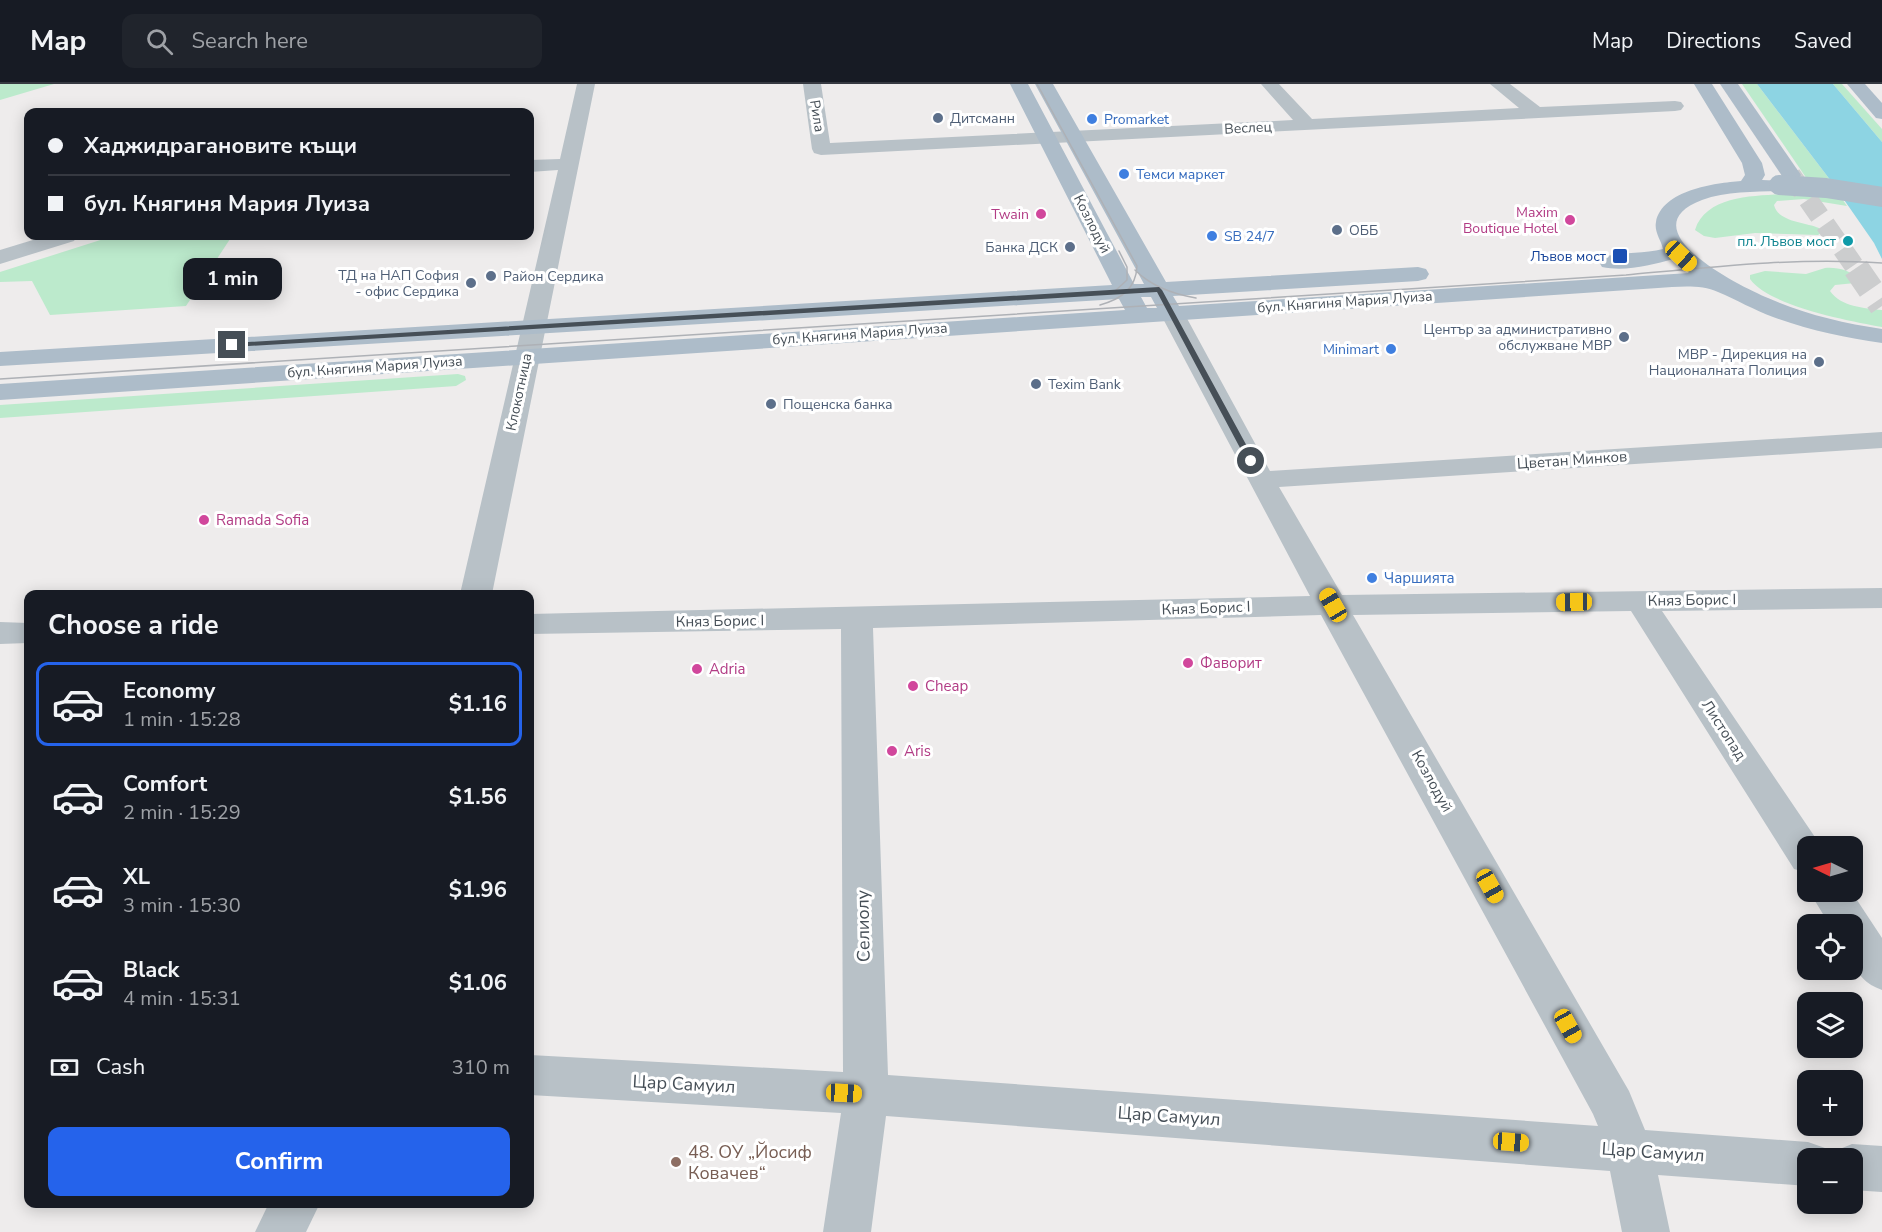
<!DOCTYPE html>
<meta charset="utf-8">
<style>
:root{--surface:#171b24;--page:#20242c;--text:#f1f3f6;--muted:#9ea1a6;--line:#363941;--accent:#2563eb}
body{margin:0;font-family:"Nunito Sans",sans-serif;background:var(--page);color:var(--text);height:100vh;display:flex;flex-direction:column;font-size:22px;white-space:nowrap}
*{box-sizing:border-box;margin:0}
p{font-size:20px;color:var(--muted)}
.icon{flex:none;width:33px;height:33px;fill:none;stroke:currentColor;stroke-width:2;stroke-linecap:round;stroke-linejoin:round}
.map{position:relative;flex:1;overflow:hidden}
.panel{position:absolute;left:24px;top:506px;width:510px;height:618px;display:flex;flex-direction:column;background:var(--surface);border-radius:12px;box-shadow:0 3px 15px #0003}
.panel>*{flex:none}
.guide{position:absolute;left:24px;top:24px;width:510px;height:132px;border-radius:12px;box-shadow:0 3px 15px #0003;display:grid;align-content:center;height:132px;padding:0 24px;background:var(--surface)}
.needle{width:39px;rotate:275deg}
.buttons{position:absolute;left:1797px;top:752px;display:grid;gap:12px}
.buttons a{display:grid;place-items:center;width:66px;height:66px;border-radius:12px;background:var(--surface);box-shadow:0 3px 15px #0003;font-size:30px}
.end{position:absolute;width:27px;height:27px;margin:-14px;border:8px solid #464f57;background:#fff;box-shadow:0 0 0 3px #fff}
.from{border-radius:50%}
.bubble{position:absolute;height:42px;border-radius:12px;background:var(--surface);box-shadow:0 3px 15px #0003;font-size:20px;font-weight:700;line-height:42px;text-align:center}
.car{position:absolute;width:18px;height:36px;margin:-18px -9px;border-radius:8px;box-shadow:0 0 4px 2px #0007;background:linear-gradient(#f5c518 24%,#345 0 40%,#f5c518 0 76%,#345 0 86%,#f5c518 0)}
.guide b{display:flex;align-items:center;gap:21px;height:57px;font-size:22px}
.guide b+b{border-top:2px solid var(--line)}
.guide i{width:15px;height:15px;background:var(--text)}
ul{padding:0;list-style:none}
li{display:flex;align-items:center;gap:18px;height:84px;margin:0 12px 9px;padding:0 12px;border:3px solid transparent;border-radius:12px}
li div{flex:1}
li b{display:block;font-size:22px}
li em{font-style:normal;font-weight:700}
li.on{border-color:var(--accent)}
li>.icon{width:54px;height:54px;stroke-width:1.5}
h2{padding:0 24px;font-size:27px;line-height:72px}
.pay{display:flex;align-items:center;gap:15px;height:66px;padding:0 24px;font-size:22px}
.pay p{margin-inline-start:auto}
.cta{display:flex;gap:12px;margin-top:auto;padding:12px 24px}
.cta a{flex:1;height:69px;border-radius:12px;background:var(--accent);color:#fff;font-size:24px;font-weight:700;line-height:69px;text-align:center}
header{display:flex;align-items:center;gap:36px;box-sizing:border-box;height:84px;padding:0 30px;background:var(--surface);border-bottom:2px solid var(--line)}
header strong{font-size:28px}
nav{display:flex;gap:33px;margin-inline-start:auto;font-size:21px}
.search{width:420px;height:54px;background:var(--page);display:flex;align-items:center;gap:15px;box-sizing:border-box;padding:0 21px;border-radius:12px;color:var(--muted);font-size:22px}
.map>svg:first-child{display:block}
</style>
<header>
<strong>Map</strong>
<div class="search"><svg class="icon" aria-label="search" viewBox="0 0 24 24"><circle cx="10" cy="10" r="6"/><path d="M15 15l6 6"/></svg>Search here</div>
<nav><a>Map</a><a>Directions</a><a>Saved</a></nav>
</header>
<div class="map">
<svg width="1882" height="1148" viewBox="0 0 1882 1148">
<rect width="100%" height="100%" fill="#eeecec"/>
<g fill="#bceacc">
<path d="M0,0h54l-54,16z"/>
<path d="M1742,0h15l74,97 -24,-2z"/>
<path d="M1833,0h9l40,45v13z"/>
<path d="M1785,110l55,2 7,10 -43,-7 -27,2 -3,4c4,17 31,17 45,23l3,4 -4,3 -63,-2 -40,5 -11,-2 -9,-6c11,-35 60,-34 90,-36z"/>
<path d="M113,152h119l-46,70 -136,9 -18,-34 -32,1v-10z"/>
<path d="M1825,184c12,-1 26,2 34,12l-4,3 -20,2 -5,6c11,16 34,17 52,19v17c-33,-6 -113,-21 -132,-48v-4l15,-4 41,3z"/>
<path d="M458,290l7,2 1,4 -10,6 -456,32v-13z"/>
</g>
<path fill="#8dd4e3" d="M1757,0h76l49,58v117l-8,-16 -43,-62z"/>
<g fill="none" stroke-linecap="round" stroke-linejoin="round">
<path stroke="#cccdce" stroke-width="20" stroke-dasharray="20 10" stroke-linecap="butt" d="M1791,91l66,95"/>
<path stroke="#cccdce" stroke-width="26" stroke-dasharray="26 13" stroke-linecap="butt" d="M1856,184l26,38"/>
<g fill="#b8c1c7" fill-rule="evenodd">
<path d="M577,0h18l-103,510h-32l98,-424 -28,2v-12l30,-1z"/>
<path d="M803,0h18l9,59 463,-23 -32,-36h18l33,35 207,-11 -29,-24h20l30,23 135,-6 6,1 3,4 -3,4 -6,1 -854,44 -7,-2 -2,-4z"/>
<path d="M46,152h31l-3,5 -74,23v-14z"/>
<path d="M1172,222l8,2 4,5 86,158 612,-39v16l-603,39 63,108 540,-7v20l-220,3 159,235h-13v27l-14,-4 -163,-258 -278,4 276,476 16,39 163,12 17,6 4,10h-21v28l-150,-11 12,57h-48l-12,-61 -724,-55 -15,116h-48l18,-119 -311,-18v-40l313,17 -2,-443 -311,5v-20l780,-18 -150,-283 4,-5zM1321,531l272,499 5,12 -710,-51 -15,-447z"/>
<path d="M0,538l28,1v20l-28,1z"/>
<path d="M1809,807h42l31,47v52c-33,-12 -30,-36 -30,-66h-23z"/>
<path d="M1852,1060l30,2v46l-30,-2v-32h-20l3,-7z"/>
<path d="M269,1119h51l-14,29h-51z"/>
</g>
<g fill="#adbcc9" fill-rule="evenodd">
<path d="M1010,0h18l106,200h10l-109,-200h18l113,198 252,-15 8,2 3,5 -3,5 -8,2 -245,15 6,10 510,-33 -16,-14c-21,6 -48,13 -71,8l-3,-5 3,-5c20,-5 41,-3 61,-8 -2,-9 -9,-17 -7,-27 6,-32 59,-39 85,-41l4,-6 -3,-12 -48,-79h18l50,79 3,12 -3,5 24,1 3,4 -3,4 -7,2c-25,1 -53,0 -77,9 -76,29 37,86 66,98 36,16 74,25 114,31v14c-37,-5 -73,-13 -109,-26 -19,-7 -36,-17 -55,-25 -18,-8 -41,-5 -60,-4l-1658,112v-16l1125,-74 -6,-11 -1119,67v-14l1112,-67zM1141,213h10l6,11h-10z"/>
<path d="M1720,0h18l63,91 -3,4h-14z"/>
<path d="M1847,0h18l17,19v16l-6,-1z"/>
</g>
<g stroke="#aeb1b6" stroke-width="1.5">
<path d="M1037,0l100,182c-1,23 -16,33 -37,39"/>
<path d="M1135,186c17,17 38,24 61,28"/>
<path d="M1115,207l12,-11v-13l-8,-16"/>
<path d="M0,295l1626,-104c85,-8 170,-18 256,-12"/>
</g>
<path stroke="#adbcc9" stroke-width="20" d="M1779,101l47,3 56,9"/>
</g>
<path fill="#464f57" d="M1159,203l3,3 93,171 -1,2 -7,-2 -90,-169 -925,55 -3,-2 3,-2z"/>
<g fill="#5c6f8a" stroke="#fff" stroke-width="2">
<circle cx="938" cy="34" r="6"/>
<circle cx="1337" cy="146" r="6"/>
<circle cx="1070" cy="163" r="6"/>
<circle cx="491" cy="192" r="6"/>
<circle cx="471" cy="199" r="6"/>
<circle cx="1624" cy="253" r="6"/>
<circle cx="1819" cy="278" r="6"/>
<circle cx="1036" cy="300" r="6"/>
<circle cx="771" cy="320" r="6"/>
</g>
<g fill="#3f7fe0" stroke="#fff" stroke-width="2">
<circle cx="1092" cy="35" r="6"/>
<circle cx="1124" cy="90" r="6"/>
<circle cx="1212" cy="152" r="6"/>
<circle cx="1391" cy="265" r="6"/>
<circle cx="1372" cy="494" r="6"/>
</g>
<g fill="#d1479c" stroke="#fff" stroke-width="2">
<circle cx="1041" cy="130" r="6"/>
<circle cx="1570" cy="136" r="6"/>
<circle cx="204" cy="436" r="6"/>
<circle cx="1188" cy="579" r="6"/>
<circle cx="697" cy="585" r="6"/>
<circle cx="913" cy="602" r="6"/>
<circle cx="892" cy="667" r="6"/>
</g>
<circle fill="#0f9aa8" stroke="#fff" stroke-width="2" cx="1848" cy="157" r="6"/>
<rect fill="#1a4fb4" stroke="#fff" stroke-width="2" x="1612" y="164" width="16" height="16" rx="3"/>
<circle fill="#8d6e63" stroke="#fff" stroke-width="2" cx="676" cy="1078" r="6"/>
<g text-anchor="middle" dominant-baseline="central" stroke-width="6" stroke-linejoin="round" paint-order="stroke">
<g font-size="14" fill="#464f57" stroke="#fff">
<text transform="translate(817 32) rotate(81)">Рила</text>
<text transform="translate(1248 44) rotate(-3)">Веслец</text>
<text transform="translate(1092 140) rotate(63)">Козлодуй</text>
<text transform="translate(1345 218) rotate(-4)">бул. Княгиня Мария Луиза</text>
<text transform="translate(860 250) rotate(-4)">бул. Княгиня Мария Луиза</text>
<text transform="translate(375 283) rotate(-4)">бул. Княгиня Мария Луиза</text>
<text transform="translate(519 308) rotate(-78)">Клокотница</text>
</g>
<g font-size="14" fill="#4e5e75" stroke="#fff" text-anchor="start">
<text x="950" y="34">Дитсманн</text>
<text x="1349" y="146">ОББ</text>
<text x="1058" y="163" text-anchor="end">Банка ДСК</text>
<text x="459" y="191" text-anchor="end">ТД на НАП София<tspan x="459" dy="16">- офис Сердика</tspan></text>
<text x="503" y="192">Район Сердика</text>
<text x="1612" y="245" text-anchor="end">Център за административно<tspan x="1612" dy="16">обслужване МВР</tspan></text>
<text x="1807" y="270" text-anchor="end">МВР - Дирекция на<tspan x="1807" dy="16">Националната Полиция</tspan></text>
<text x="1048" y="300">Texim Bank</text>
<text x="783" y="320">Пощенска банка</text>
</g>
<g font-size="14" fill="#366cbe" stroke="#fff" text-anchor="start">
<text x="1104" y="35">Promarket</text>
<text x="1136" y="90">Темси маркет</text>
<text x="1224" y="152">SB 24/7</text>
<text x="1379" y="265" text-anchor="end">Minimart</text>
</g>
<g font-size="14" fill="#b23c85" stroke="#fff" text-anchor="end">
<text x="1558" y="128">Maxim<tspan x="1558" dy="16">Boutique Hotel</tspan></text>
<text x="1029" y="130">Twain</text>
</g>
<g font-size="14" fill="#0d838f" stroke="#fff" text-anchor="end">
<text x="1836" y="157">пл. Лъвов мост</text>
</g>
<g font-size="14" fill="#164399" stroke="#fff" text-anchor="end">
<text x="1606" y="172">Лъвов мост</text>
</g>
<g font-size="15" fill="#464f57" stroke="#fff">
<text transform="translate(1572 376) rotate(-4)">Цветан Минков</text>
<text transform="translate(1692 516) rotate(-1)">Княз Борис I</text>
<text transform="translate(1206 524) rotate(-2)">Княз Борис I</text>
<text transform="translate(720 537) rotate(-1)">Княз Борис I</text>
<text transform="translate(1724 646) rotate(57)">Листопад</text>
<text transform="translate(1432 697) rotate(61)">Козлодуй</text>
</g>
<g font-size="15" fill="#b23c85" stroke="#fff" text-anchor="start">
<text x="216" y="436">Ramada Sofia</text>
<text x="1200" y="579">Фаворит</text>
<text x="709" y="585">Adria</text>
<text x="925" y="602">Cheap</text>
<text x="904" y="667">Aris</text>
</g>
<g font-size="15" fill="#366cbe" stroke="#fff" text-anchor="start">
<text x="1384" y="494">Чаршията</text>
</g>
<g font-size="18" fill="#464f57" stroke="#fff">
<text transform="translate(863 842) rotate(-91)">Селиолу</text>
<text transform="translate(684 1000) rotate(3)">Цар Самуил</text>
<text transform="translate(1169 1032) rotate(4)">Цар Самуил</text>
<text transform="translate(1653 1068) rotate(4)">Цар Самуил</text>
</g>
<g font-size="18" fill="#785e54" stroke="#fff" text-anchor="start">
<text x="688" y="1068">48. ОУ „Йосиф<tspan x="688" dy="21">Ковачев“</tspan></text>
</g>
</g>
</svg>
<div class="buttons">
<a><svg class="needle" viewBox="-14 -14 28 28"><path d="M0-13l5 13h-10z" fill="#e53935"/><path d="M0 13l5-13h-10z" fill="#9ea1a6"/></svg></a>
<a><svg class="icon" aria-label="locate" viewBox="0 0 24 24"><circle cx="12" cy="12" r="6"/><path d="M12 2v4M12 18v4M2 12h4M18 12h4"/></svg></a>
<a><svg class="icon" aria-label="layers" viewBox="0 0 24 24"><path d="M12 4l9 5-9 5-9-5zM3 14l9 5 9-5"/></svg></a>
<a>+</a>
<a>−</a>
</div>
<i class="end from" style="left:1251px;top:377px"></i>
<i class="end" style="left:232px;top:261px"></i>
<div class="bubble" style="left:183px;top:174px;width:99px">1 min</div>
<i class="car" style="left:1681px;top:172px;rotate:133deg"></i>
<i class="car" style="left:1574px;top:518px;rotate:269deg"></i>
<i class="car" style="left:1333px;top:521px;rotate:330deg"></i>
<i class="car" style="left:1490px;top:802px;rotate:151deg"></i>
<i class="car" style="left:1568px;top:942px;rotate:151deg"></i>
<i class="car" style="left:844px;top:1009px;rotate:93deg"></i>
<i class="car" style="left:1511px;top:1058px;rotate:94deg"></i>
<div class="guide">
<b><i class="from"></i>Хаджидрагановите къщи</b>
<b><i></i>бул. Княгиня Мария Луиза</b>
</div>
<section class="panel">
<h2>Choose a ride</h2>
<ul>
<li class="on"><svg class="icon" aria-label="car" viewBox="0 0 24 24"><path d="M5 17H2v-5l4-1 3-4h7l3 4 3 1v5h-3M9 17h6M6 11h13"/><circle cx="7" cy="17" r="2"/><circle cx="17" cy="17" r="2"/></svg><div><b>Economy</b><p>1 min · 15:28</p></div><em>$1.16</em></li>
<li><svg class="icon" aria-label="car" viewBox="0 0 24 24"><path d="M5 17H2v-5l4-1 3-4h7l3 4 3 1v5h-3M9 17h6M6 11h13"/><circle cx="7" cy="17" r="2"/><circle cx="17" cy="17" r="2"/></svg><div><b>Comfort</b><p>2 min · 15:29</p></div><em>$1.56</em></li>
<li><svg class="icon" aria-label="car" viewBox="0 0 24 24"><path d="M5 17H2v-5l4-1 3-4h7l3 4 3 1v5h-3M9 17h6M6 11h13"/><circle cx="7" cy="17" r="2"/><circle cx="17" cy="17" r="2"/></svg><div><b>XL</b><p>3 min · 15:30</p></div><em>$1.96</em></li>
<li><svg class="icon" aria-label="car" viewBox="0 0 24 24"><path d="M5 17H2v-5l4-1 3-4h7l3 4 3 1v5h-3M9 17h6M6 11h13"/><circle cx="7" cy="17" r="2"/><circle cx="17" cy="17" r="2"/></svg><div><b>Black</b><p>4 min · 15:31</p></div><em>$1.06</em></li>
</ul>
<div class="pay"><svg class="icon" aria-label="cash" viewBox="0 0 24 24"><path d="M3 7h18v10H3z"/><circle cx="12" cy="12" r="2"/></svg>Cash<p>310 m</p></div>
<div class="cta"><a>Confirm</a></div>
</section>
</div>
